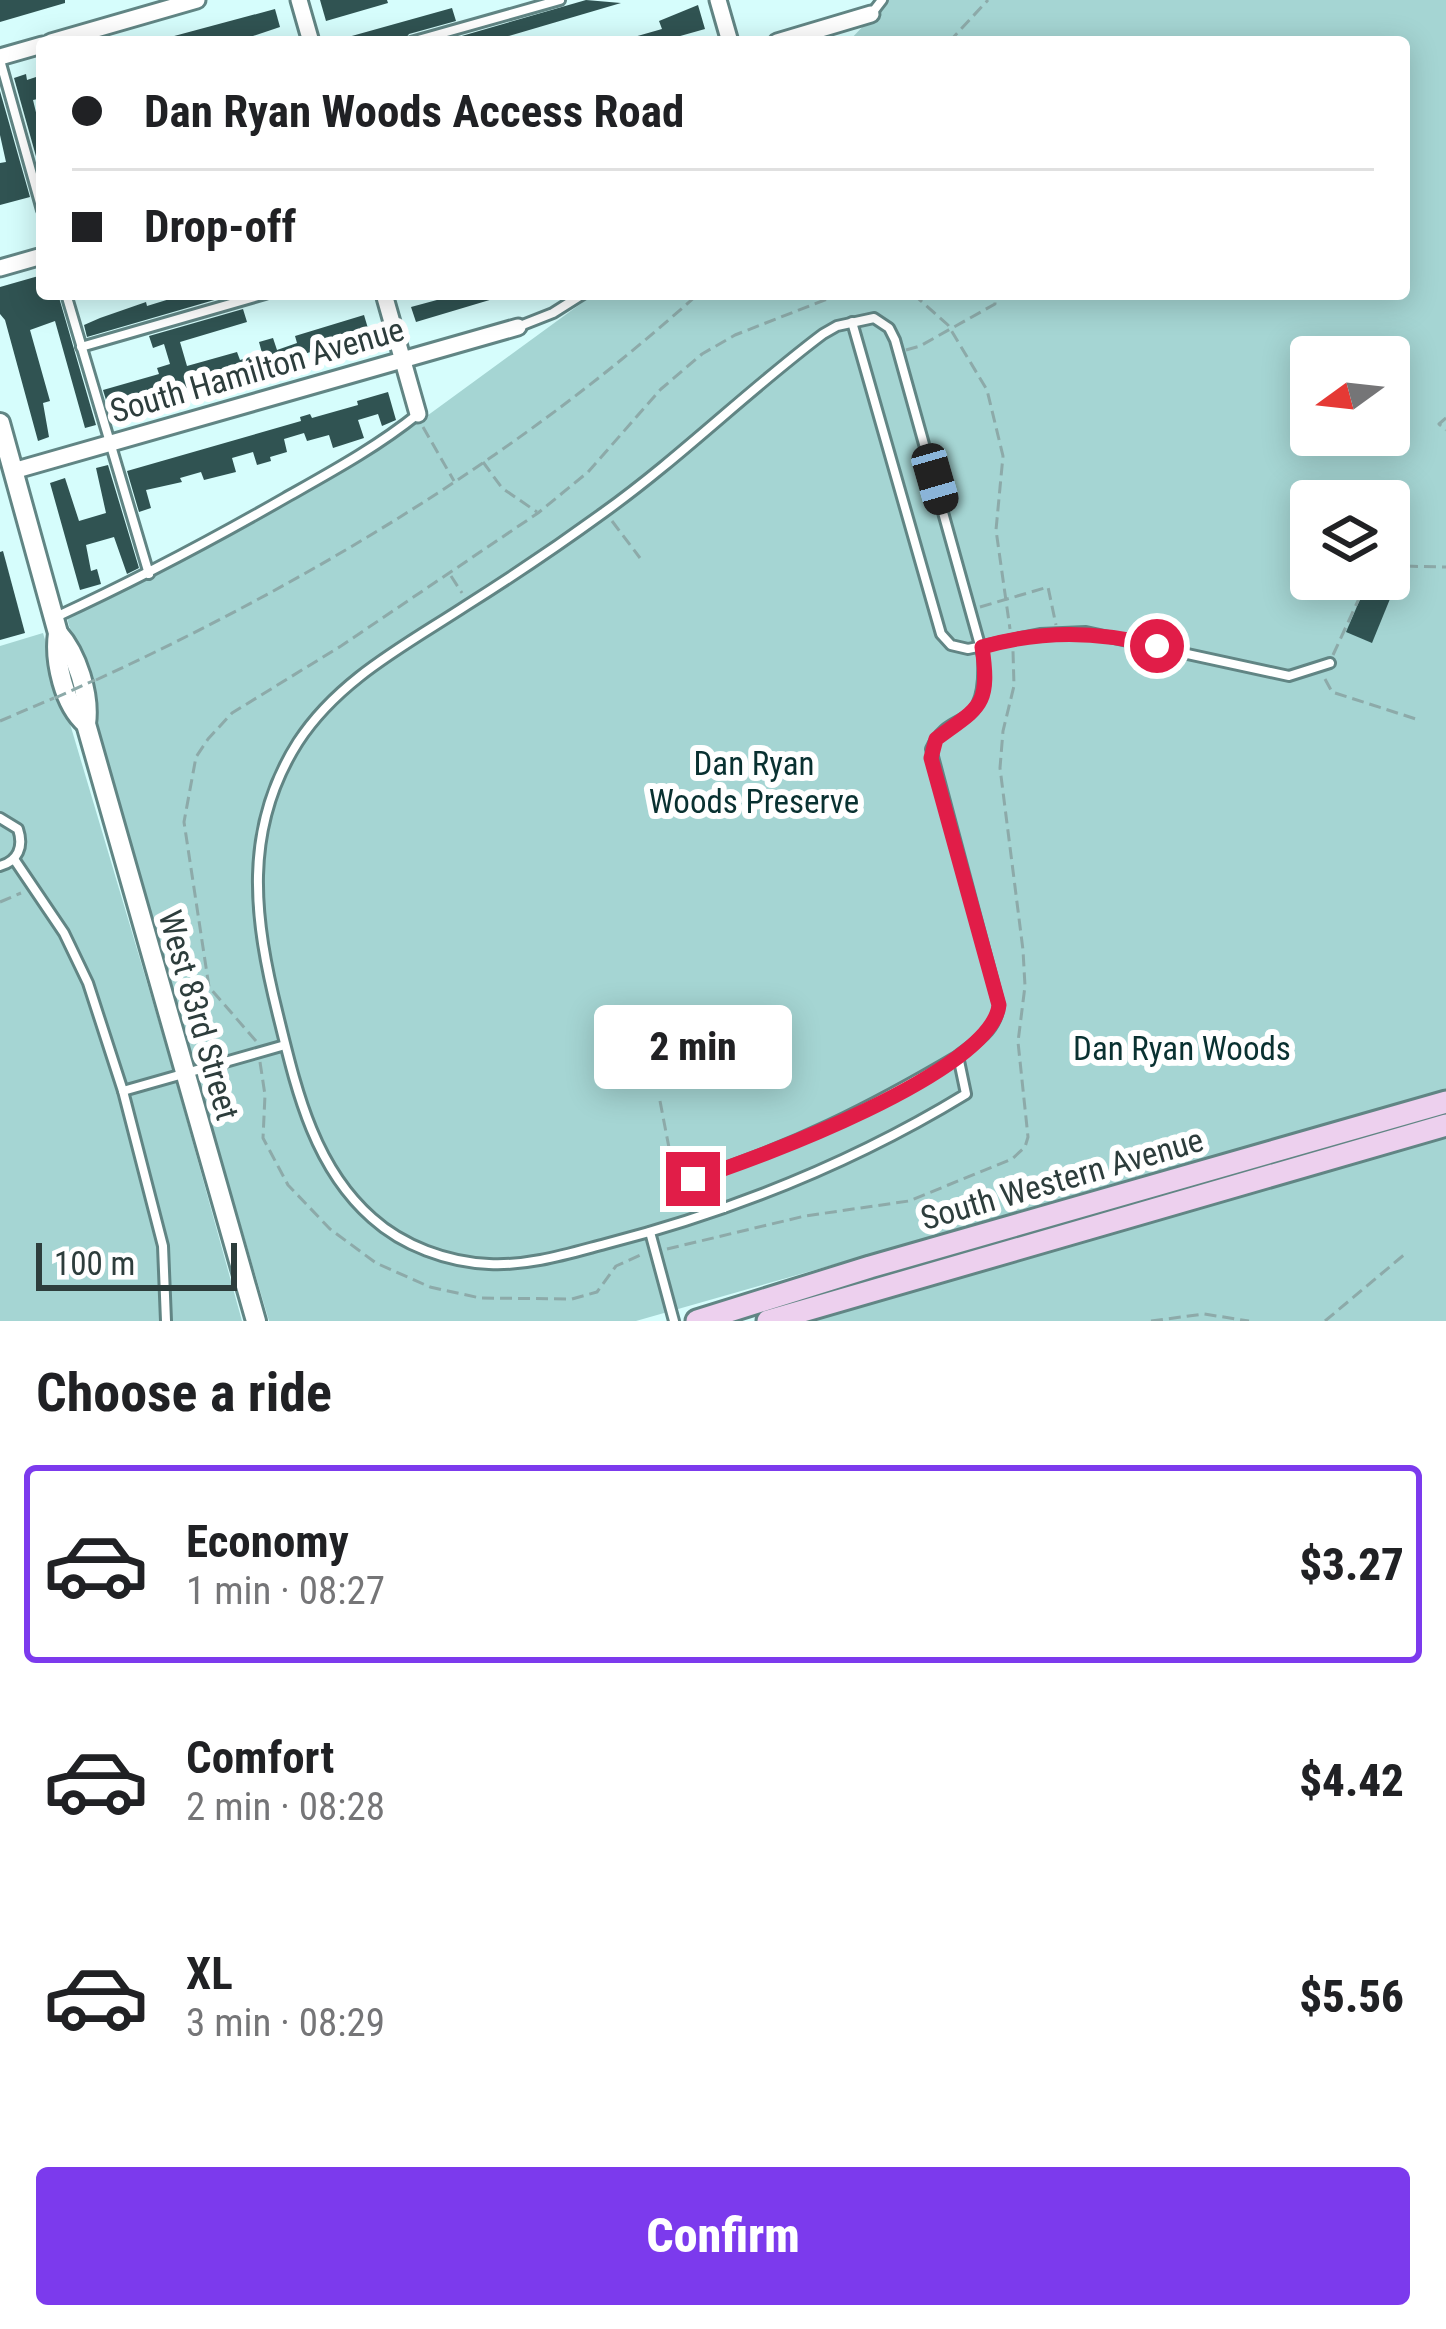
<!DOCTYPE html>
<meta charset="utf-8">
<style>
:root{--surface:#fff;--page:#f2f2f2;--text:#202124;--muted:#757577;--line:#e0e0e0;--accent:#7c3aed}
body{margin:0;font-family:"Roboto Condensed",sans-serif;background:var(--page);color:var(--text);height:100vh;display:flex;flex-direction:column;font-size:45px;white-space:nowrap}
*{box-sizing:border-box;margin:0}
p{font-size:39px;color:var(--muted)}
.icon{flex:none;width:66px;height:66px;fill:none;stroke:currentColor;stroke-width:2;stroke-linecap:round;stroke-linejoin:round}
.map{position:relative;height:1321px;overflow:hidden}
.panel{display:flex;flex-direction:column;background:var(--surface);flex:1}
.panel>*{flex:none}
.banner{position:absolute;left:36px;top:36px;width:1374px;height:264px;border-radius:12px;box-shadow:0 6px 30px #0003;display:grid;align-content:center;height:264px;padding:0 36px;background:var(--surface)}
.needle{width:78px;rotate:255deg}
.fabs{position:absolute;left:1290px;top:336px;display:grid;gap:24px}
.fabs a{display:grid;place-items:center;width:120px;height:120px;border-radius:12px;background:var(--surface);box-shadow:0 6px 30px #0003;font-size:60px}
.scale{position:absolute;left:36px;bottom:30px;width:201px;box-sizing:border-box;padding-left:12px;border:6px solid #2d3d3c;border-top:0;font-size:33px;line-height:42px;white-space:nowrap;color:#2d3d3c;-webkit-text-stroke:9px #fff;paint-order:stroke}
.end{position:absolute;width:54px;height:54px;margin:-27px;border:15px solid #e11d48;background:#fff;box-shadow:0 0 0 6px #fff}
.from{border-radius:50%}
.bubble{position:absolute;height:84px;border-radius:12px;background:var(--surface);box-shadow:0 6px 30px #0003;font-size:39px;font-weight:800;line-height:84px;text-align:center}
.car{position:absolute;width:36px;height:72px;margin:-36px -18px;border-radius:15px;box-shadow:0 0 9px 3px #0007;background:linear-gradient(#222 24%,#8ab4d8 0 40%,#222 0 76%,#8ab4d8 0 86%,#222 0)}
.banner b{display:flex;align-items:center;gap:42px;height:114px;font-size:45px}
.banner b+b{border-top:3px solid var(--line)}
.banner i{width:30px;height:30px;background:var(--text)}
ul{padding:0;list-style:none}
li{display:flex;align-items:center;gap:36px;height:198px;margin:0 24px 18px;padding:0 12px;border:6px solid transparent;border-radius:12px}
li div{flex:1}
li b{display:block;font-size:45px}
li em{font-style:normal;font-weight:800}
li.selected{border-color:var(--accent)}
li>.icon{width:108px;height:108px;stroke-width:1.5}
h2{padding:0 36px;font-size:54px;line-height:144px}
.primary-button{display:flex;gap:24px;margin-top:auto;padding:24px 36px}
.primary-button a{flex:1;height:138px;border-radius:12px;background:var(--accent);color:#fff;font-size:48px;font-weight:800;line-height:138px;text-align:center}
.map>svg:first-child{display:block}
</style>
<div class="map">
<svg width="1446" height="1321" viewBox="0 0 1446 1321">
<rect width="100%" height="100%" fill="#d6fdfc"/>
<g fill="#a5d5d3" fill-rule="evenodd">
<path d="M888,0h558v1090l-810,231h-367l-150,-507 -52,-196 192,-98 161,-99 174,-127h810v-252h-556zM1311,357h78v78h-78zM1311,501h78v78h-78z"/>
<path d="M43,633l127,427 72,261h-242v-675z"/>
<path d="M1446,1137v184h-639z"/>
</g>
<g fill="#305352">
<path d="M0,0h65v3l-65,19z"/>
<path d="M320,0h67l1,3 -62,18z"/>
<path d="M586,0l35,3 -133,39h-47z"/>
<path d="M698,5l7,24 -46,13h-32v-3l35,-10 -3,-8z"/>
<path d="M452,8l4,13 -47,13 -6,8 -4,-5 -18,5h-40v-3z"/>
<path d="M275,9l5,18 -36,12 -81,3v-3z"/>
<path d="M26,74l1,6 15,-5v23l-9,2 9,37v29l-3,1 -25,-89z"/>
<path d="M0,91l30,106 -30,8v-42l6,-1 -6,-27z"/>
<path d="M42,275v19h16l38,131 -11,3 -30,-107 -25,9 20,71 -7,2 6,34 -11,4 -33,-121 -5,-6v-27z"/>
<path d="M186,294h49l-148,43 -3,-12 16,-7 46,-16 1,4z"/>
<path d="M447,294h55l1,2 -87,26 -5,-15 37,-10z"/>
<path d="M243,309l4,13 -67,20 7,24 50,-14 3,8 22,-7 -3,-11 14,-4 4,12 20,-7 -2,-7 69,-21 6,20 -261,75 -6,-20 56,-16 -2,-6 13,-4 -6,-20 -11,4 -4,-12z"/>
<path d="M388,392l8,28 -14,6 -4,-12 -20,6 6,18 -31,10 -4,-13 -22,6 -3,-8 -20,6 3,13 -17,5 1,4 -14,4 -4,-13 -21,6 4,14 -32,8 -3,-8 -21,6 2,4 -36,8 5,18 -12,4 -12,-41 174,-50 -1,-4 10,-3 2,4 46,-13 -1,-4z"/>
<path d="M108,465l31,103 -12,6 -13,-37 -28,8 5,26 6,-2 4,15 -21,6 -30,-107 15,-5 14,43 27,-8 -10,-45z"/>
<path d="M3,551l22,82 -25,7v-88z"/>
<path d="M1367,583l25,11 -20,49 -26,-11z"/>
</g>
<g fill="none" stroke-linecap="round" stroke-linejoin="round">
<defs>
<g id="service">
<path d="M872,13l10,-13"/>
<path d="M411,42l149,-42"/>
<path d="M0,60l42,150"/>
<path d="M66,294l83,280"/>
<path d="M874,318l15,10 6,12 88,316c4,83 -32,48 -52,93l68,256c-3,26 -22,36 -41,51l8,38c-113,69 -233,117 -361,150 -38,10 -76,22 -116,20 -42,-2 -86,-18 -117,-46 -59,-52 -76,-130 -94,-203 -24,-96 -36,-185 20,-273 41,-63 108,-97 169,-137 46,-29 92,-60 136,-92 77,-55 144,-122 220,-179l14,-8z"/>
<path d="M852,322l89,312 10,11 17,4 72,-15 46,-2 203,44 41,-13"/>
<path d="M520,326l33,-13 30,-19"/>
<path d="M81,347l184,-53"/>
<path d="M56,617c78,-36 154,-76 229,-119 46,-26 92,-51 133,-84"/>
<path d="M0,818l18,11c6,18 0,32 -18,37"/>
<path d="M14,859l50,74 24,50 35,108"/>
<path d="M705,1214l-12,-35c97,-31 177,-71 265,-123"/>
<path d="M650,1232l24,89"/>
<path d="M166,1321l-3,-75 -40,-155 162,-46"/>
</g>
<g id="minor">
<path d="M299,0l12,42"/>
<path d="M718,0l12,42"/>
<path d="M51,42l146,-42"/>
<path d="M777,42l94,-28"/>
<path d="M0,57l42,-12"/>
<path d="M0,268l42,-12"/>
<path d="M384,294l34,120"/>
<path d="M13,471l505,-144"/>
</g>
<g id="tertiary">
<path d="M0,423l58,210c-4,28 6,72 28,91"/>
<path d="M58,633c19,21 32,62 28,91l170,597"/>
</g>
<g id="secondary">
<path d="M697,1321l173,-54 576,-165"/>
<path d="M768,1321l678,-196"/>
</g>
</defs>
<use href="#service" stroke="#618584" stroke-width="14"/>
<use href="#minor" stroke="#618584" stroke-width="21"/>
<use href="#tertiary" stroke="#618584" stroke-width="24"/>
<use href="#secondary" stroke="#618584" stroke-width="27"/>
<g stroke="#8daaa9" stroke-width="3" stroke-dasharray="12 6" stroke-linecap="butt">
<path d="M949,42l39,-42"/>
<path d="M913,294l35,31 39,65 16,66 -7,74 14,99"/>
<path d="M906,350l14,-4 75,-42v-8"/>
<path d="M1446,418l-7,6 7,6"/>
<path d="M423,427l31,54"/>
<path d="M483,462l19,26 35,24"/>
<path d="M612,521l28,37"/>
<path d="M1389,571l12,-5 45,1"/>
<path d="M451,576l11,17"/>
<path d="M980,607l68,-20 8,38"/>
<path d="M1333,655l35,-76"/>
<path d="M1325,679l7,13 87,28"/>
<path d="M96,680c217,-100 425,-226 602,-386"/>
<path d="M0,721l54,-23"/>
<path d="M0,902l21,-9"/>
<path d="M256,1041l-47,-54 -25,-165 12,-65 12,-18 24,-26 109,-67 197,-133 50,-41 73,-83 41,-35 33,-19 105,-41"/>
<path d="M260,1062l5,33 -2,43 25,47 42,44 46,34 54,24 50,11 92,1 25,-7 19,-26 29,-13"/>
<path d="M660,1101l11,57 16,16"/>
<path d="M667,1249l138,-33 104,-15 103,-42 13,-12 3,-10 -10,-95 7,-56 -2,-36 -23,-182 3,-37 11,-45 -1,-35"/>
<path d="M1151,1321l53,-7 45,7"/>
<path d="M1325,1321l80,-67"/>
</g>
<use href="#service" stroke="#fff" stroke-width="8"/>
<use href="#minor" stroke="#fff" stroke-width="15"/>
<use href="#tertiary" stroke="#fff" stroke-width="18"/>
<use href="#secondary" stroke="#edd0ee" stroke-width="21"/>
<path stroke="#8daaa9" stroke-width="3" stroke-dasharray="12 6" stroke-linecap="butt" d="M55,698l40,-18"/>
</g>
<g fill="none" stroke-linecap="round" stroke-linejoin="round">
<path stroke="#e11d48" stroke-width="15" d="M693,1179c62,-19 299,-107 306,-174l-68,-247 5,-19c43,-32 55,-32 46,-92 60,-17 115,-16 175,-1"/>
</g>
<g text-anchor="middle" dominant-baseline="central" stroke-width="12" stroke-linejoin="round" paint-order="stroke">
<g font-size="33" fill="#2d3d3c" stroke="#fff">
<text transform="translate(257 370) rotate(-16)">South Hamilton Avenue</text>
<text transform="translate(199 1015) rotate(74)">West 83rd Street</text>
<text transform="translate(1062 1179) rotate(-16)">South Western Avenue</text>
</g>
<g font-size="33" fill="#093131" stroke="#fff">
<text x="754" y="763">Dan Ryan<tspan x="754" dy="38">Woods Preserve</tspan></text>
<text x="1182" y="1048">Dan Ryan Woods</text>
</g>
</g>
</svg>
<div class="fabs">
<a><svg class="needle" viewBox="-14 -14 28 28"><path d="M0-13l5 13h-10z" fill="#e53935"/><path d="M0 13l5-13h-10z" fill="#757577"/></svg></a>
<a><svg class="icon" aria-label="layers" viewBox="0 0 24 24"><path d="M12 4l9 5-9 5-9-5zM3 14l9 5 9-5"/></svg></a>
</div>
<div class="scale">100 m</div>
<i class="end from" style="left:1157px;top:646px"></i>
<i class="end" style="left:693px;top:1179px"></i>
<div class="bubble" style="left:594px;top:1005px;width:198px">2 min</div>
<i class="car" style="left:935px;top:479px;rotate:164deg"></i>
<div class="banner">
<b><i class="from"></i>Dan Ryan Woods Access Road</b>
<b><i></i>Drop-off</b>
</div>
</div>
<section class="panel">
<h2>Choose a ride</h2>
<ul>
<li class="selected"><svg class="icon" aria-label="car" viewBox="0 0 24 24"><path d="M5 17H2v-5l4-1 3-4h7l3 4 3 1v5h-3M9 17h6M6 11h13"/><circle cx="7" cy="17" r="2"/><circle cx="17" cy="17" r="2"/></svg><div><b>Economy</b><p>1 min · 08:27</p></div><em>$3.27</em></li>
<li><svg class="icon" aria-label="car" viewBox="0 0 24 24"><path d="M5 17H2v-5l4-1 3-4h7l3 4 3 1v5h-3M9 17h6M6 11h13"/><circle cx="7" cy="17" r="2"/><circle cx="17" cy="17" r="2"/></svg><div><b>Comfort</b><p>2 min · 08:28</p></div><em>$4.42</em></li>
<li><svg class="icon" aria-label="car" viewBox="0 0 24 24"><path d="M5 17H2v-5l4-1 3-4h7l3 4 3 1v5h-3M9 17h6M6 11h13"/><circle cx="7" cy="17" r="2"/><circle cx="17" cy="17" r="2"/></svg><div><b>XL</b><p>3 min · 08:29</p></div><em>$5.56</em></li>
</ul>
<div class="primary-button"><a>Confirm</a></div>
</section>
